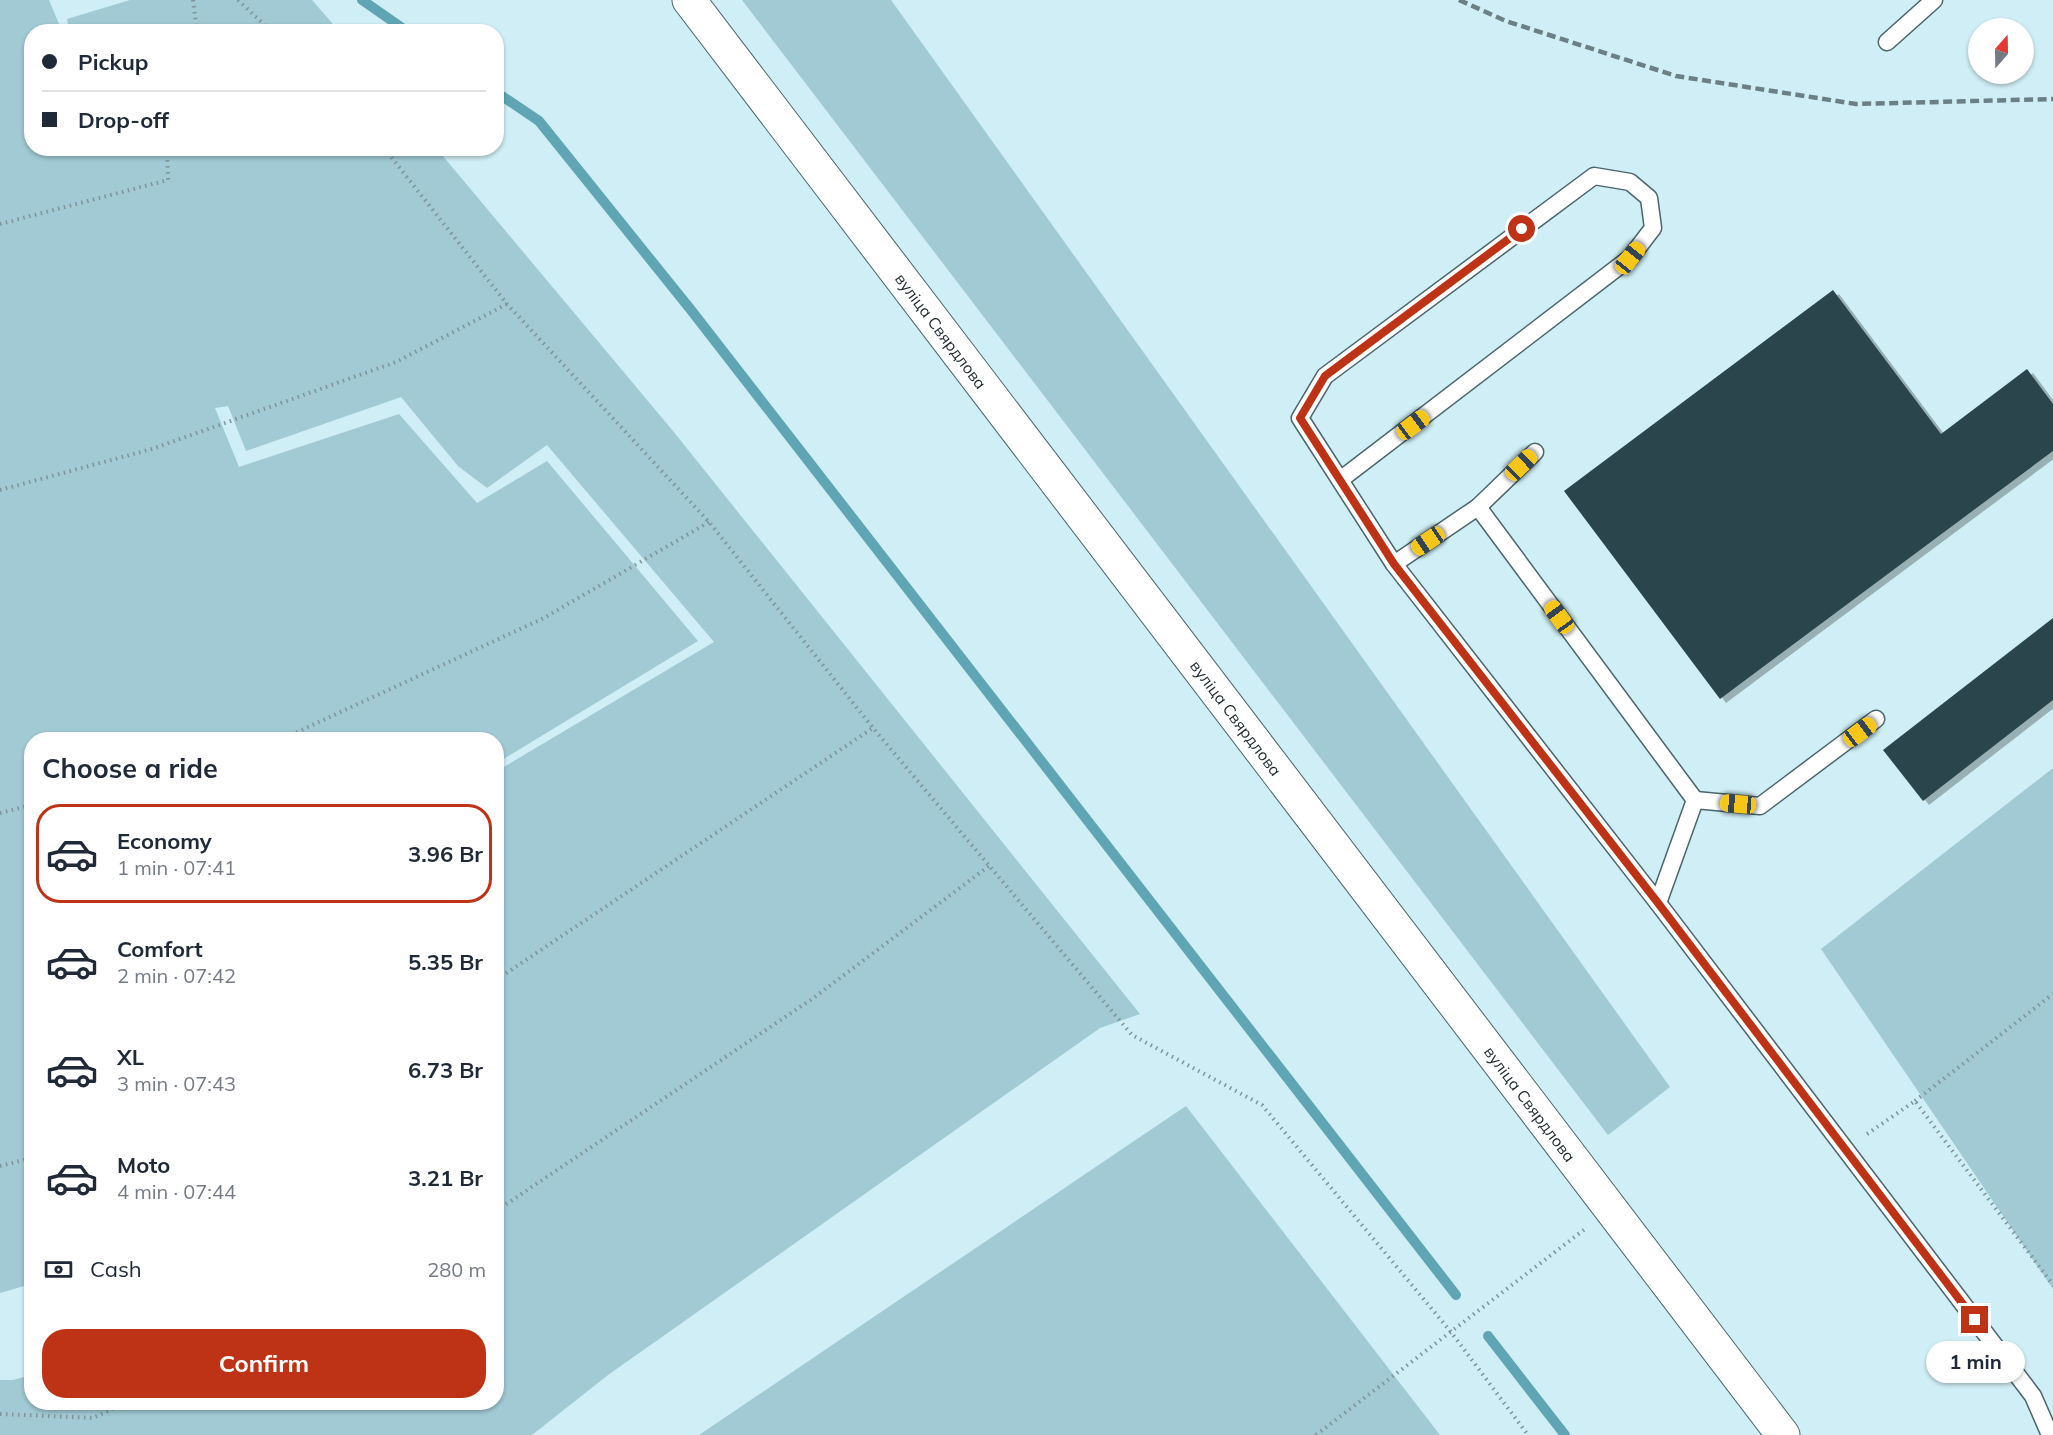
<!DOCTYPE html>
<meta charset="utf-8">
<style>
:root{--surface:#fff;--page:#f2f2f3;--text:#1f2937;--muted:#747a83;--line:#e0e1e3;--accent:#be3316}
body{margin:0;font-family:Mulish,sans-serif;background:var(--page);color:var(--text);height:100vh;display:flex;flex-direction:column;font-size:22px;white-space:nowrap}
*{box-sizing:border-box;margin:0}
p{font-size:20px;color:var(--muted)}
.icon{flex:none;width:33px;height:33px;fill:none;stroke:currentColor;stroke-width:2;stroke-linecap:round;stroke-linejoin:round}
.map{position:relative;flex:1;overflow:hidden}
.panel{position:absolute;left:24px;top:732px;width:480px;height:678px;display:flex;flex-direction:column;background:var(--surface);border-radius:24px;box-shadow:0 2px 4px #0004}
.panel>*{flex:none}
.hud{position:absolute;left:24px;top:24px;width:480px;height:132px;border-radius:24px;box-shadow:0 2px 4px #0004;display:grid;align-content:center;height:132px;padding:0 18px;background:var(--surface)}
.needle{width:39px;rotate:20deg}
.tools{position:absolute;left:1968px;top:18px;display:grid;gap:12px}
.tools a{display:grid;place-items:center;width:66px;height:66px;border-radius:50%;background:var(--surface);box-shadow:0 2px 4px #0004;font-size:30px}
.end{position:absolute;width:27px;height:27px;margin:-14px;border:8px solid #be3316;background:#fff;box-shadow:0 0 0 3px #fff}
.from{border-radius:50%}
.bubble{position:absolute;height:42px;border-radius:21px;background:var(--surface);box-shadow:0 2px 4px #0004;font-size:20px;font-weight:700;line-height:42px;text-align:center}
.car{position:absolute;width:18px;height:36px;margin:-18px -9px;border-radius:8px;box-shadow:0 0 4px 2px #0007;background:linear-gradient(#f5c518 24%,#345 0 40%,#f5c518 0 76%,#345 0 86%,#f5c518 0)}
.hud b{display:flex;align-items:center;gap:21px;height:57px;font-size:22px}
.hud b+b{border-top:2px solid var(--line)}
.hud i{width:15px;height:15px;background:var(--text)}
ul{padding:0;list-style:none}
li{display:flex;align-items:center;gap:18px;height:99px;margin:0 12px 9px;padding:0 6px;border:3px solid transparent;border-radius:24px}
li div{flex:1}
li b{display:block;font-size:22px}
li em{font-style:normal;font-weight:700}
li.active{border-color:var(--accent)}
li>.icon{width:54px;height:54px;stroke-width:1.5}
h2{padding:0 18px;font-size:27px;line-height:72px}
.pay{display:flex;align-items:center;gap:15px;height:66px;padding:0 18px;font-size:22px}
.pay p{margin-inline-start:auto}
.primary-button{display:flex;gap:12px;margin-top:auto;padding:12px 18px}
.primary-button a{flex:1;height:69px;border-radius:24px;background:var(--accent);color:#fff;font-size:24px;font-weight:700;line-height:69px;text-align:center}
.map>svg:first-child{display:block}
</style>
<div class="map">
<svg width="2053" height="1435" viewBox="0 0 2053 1435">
<defs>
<filter id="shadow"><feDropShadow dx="6" dy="4" stdDeviation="0" flood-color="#0004"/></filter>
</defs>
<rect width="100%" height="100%" fill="#cfeef5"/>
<g fill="#a1cad4">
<path d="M0,0h49l13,31 -30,1v116l405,1 236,282 467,583 -40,14 -492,347 -76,60h-532v-55h13l18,-5 1,27h464l1,-631 217,-129 -167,-197 -60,43 -29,-22 -57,-69 -155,54 -18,-45 -13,2 24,59 160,-53 78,89 70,-42 151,180 -201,122 -1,-23h-464l-1,544 -31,9z"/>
<path d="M130,0h182l27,31h-270l-2,-12z"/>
<path d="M742,0h149l779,1087 -62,48z"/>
<path d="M2053,768v521l-232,-340z"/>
<path d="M1186,1106l254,329h-741z"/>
</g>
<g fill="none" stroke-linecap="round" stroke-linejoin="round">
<g stroke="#60a5b3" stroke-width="10">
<path d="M362,0l46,32"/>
<path d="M496,92l43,29 152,189 765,985"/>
<path d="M1488,1336l77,99"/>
</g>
</g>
<g fill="#2b454b" filter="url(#shadow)">
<path d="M1833,290l108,144 86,-65 26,35v47l-333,248 -156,-208z"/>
<path d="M2053,618v82l-130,101 -40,-51z"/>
</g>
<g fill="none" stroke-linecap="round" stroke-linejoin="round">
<defs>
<g id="service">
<path d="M1887,42l47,-42"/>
<path d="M1340,480l290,-222 23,-30 -4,-30 -19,-16 -36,-6 -269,200 -25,42 94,146 264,339 375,493 17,39"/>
<path d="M1478,507l217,293 -37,103"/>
<path d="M1394,564l84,-57 57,-55"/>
<path d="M1695,800l65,6 116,-87"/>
</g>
<path id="secondary" d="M689,0l1094,1435"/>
</defs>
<use href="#service" stroke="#4a656b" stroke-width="19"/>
<use href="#secondary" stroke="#4a656b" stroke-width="35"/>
<g stroke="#7e9499" stroke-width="4" stroke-dasharray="1.5 4.5" stroke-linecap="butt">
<path d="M193,0l4,32"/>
<path d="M238,0l34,32"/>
<path d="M384,148l123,156 202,218 164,206 259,307 130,70 189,227 77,103"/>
<path d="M0,224l168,-44 -1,-32"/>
<path d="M0,490l152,-41 244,-87 111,-58"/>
<path d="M280,740l264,-122 165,-96"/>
<path d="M0,813l32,-8"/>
<path d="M496,980l377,-252"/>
<path d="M1915,1101l138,-107"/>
<path d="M1867,1134l48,-33 138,184"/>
<path d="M0,1166l32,-8"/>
<path d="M496,1211l316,-212 177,-133"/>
<path d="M0,1414l93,4 34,-16"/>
<path d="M1316,1435l269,-206"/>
</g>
<use href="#service" stroke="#fff" stroke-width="16"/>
<use href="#secondary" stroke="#fff" stroke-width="33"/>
<path stroke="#6b7f84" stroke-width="4.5" stroke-dasharray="9 4.5" stroke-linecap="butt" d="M1459,0l47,21 170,55 180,28 197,-5"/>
</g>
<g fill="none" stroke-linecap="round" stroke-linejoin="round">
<path stroke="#be3316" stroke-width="8" d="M1522,229l-197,147 -25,42 94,146 264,339 317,417"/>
</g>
<g text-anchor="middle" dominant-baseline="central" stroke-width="6" stroke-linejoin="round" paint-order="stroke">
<g font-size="16" fill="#1c272a" stroke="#fff">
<text transform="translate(941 331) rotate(53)">вуліца Свярдлова</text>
<text transform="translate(1236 718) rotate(53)">вуліца Свярдлова</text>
<text transform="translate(1530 1104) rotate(53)">вуліца Свярдлова</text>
</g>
</g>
</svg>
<div class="tools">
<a><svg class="needle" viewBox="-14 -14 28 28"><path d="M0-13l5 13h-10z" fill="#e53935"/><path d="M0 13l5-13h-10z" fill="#747a83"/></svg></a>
</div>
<i class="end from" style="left:1522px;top:229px"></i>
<i class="end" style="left:1975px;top:1320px"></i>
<div class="bubble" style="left:1926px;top:1341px;width:99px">1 min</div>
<i class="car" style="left:1630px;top:258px;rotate:39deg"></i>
<i class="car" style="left:1413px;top:425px;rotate:53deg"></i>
<i class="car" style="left:1521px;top:465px;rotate:46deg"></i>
<i class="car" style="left:1428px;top:541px;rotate:236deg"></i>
<i class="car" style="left:1559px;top:617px;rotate:324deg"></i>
<i class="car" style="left:1860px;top:732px;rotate:53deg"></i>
<i class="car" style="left:1738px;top:804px;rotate:275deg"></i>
<div class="hud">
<b><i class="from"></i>Pickup</b>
<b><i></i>Drop-off</b>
</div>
<section class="panel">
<h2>Choose a ride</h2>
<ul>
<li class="active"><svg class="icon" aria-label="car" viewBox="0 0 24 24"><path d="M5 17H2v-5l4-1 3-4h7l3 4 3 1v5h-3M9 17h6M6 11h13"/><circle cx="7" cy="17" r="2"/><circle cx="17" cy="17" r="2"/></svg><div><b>Economy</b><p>1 min · 07:41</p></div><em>3.96 Br</em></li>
<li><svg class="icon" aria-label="car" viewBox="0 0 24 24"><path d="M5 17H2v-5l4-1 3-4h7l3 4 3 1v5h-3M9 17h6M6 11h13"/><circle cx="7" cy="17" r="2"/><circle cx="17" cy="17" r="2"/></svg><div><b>Comfort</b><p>2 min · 07:42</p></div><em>5.35 Br</em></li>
<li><svg class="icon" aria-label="car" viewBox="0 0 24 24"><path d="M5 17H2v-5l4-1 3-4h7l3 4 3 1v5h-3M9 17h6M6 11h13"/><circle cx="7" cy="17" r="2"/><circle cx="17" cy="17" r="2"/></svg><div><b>XL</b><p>3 min · 07:43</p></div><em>6.73 Br</em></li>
<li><svg class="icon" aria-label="car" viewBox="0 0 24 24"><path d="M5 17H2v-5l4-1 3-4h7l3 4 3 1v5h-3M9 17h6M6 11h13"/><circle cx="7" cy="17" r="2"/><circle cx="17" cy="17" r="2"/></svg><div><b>Moto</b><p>4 min · 07:44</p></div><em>3.21 Br</em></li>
</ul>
<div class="pay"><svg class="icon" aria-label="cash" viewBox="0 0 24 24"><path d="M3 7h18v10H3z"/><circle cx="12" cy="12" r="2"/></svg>Cash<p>280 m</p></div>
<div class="primary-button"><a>Confirm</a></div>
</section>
</div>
